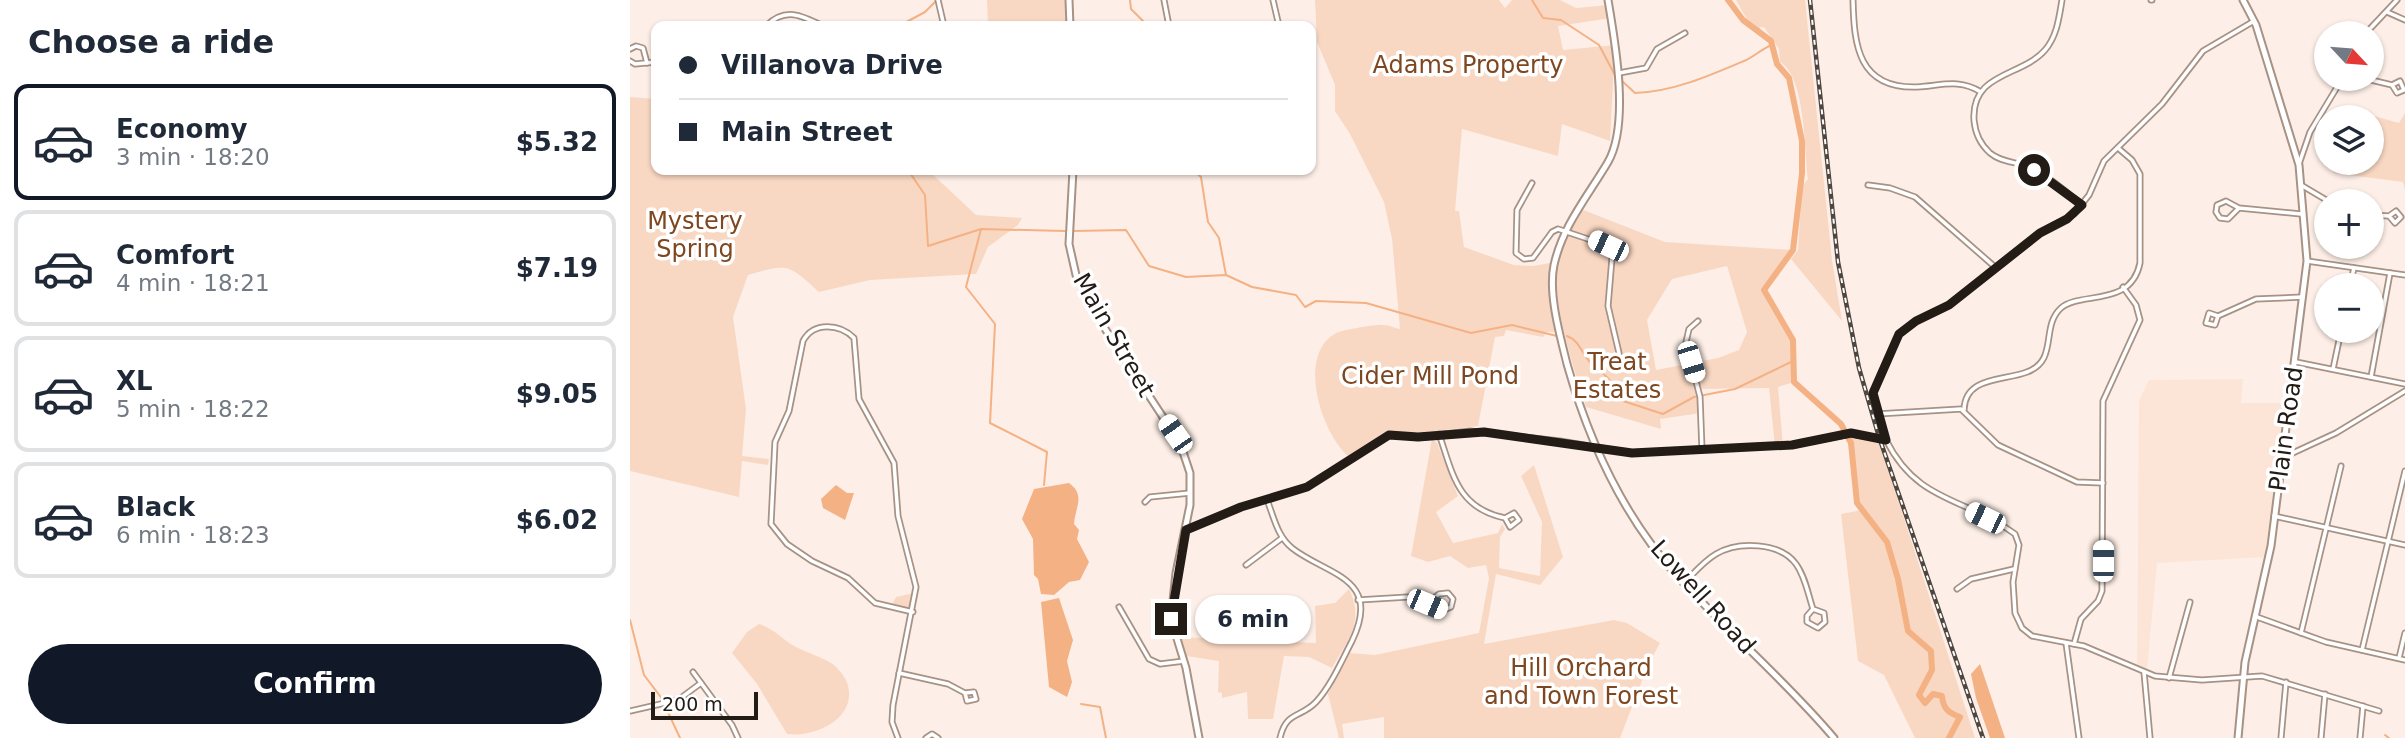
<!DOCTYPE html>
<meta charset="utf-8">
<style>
:root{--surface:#fff;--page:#f2f2f3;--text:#1f2937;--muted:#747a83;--line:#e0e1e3;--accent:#111827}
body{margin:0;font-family:"DejaVu Sans",sans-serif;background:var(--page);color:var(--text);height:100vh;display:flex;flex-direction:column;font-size:26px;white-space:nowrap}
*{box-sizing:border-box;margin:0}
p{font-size:23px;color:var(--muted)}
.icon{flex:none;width:38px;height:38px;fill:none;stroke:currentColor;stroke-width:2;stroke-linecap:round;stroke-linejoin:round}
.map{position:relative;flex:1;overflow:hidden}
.side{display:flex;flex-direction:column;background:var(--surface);width:630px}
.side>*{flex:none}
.guide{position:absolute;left:21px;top:21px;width:665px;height:154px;border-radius:14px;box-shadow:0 2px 5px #0004;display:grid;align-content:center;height:154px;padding:0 28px;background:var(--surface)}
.needle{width:46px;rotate:116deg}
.buttons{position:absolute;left:1684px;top:21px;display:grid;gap:14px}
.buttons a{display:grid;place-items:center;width:70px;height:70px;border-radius:50%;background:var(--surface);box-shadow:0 2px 5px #0004;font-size:35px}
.scale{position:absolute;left:21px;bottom:18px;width:107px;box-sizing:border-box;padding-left:7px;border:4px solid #231b16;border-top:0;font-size:19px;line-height:24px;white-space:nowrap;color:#231b16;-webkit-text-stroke:5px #fff;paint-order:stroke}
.end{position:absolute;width:32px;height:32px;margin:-16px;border:9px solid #231b16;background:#fff;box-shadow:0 0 0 4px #fff}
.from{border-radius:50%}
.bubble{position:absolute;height:49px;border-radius:24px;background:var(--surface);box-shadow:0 2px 5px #0004;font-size:23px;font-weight:600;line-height:49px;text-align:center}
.car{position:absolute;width:21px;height:42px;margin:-21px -10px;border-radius:9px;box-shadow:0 0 5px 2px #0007;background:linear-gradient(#fff 24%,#345 0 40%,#fff 0 76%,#345 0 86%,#fff 0)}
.guide b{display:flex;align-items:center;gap:24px;height:66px;font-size:26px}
.guide b+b{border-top:2px solid var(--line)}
.guide i{width:18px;height:18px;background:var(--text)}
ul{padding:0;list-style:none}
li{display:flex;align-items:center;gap:21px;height:116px;margin:0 14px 10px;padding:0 14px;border:4px solid var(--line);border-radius:14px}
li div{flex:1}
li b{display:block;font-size:26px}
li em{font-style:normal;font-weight:600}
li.selected{border-color:var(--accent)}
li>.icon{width:63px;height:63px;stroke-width:1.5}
h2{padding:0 28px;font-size:32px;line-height:84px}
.primary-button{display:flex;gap:14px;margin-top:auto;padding:14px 28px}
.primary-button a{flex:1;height:80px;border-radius:42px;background:var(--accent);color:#fff;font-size:28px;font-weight:600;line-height:80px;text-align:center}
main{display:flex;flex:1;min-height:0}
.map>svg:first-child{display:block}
</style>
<main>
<section class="side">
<h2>Choose a ride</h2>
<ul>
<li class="selected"><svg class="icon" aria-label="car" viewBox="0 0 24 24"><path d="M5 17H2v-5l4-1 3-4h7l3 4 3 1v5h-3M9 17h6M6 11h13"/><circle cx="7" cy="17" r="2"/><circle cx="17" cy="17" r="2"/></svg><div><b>Economy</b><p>3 min · 18:20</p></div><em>$5.32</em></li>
<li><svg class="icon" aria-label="car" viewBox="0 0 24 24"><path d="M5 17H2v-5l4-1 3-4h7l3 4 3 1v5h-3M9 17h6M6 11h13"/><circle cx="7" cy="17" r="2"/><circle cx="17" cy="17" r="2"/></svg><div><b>Comfort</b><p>4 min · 18:21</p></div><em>$7.19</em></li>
<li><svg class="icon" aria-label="car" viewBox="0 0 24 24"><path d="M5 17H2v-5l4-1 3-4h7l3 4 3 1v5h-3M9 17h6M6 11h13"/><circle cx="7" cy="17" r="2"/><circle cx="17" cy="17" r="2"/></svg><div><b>XL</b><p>5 min · 18:22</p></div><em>$9.05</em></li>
<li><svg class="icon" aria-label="car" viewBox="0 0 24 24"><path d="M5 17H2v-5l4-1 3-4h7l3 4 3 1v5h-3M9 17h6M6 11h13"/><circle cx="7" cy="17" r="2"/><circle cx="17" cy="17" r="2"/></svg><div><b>Black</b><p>6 min · 18:23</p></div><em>$6.02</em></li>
</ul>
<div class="primary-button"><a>Confirm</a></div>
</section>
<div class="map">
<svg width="1775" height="738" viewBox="0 0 1775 738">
<rect width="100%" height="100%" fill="#fdefe7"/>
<path fill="#fce5d6" d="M1613,379l-2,24h45l-21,154 -108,6 -10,107 -10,-3 2,-266 10,-21z"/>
<g fill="#f9d8c3" fill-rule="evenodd">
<path d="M357,0h80l1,26h-80z"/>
<path d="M685,0h184l6,8 7,-8h48l16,8 33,-3 2,13 -53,8 5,24 52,-5 -5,96 -48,-17 -4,32 -96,-27 -7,82h4l5,36 50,18 19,1 17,-3 -2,20 10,49h-11l-4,5 -37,-7 -2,6 -9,1 -17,89 -68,8 -18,-3 -43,26c-28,-24 -53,-102 -13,-124 6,-3 36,-8 43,-8 7,-1 15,3 21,4l-8,-90 -8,-37 -34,-68 -15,-23v-26l-18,-43z"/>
<path d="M1106,0h69l27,260 10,61 -51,-62 7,-9 4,-64 6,-7c-4,-28 -2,-102 -28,-117l-1,-13 -15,-22h-4l1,5c-13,-7 -18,-20 -25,-32z"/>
<path d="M0,97l26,2v71h272l48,45 46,3 -4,7 -30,22 -12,27 -106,6 -51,12c-31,-28 -30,-29 -71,-17l-15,42 13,92 -4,47 27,3 -1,6 -26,-4 -3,36 -109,-26z"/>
<path d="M1733,113l36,10 6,-10v77l-2,-8 -70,-9 10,-10h28v-46h-10z"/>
<path d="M951,209l84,33 128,8 -29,40 29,50 1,42 -16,5 5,59 -8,1 -6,-59 -70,1 2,24 -41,6 1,10 -75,-22c-11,-36 -36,-107 -28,-143 4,-19 15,-38 23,-55zM1097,266l20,66 -8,18 -21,8 -62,12 -9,-50 25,-41z"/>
<path d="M1221,434l28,7 96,297h-60l-31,-63 -26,-14 -17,-147 21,-4 -5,-7z"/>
<path d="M802,439l5,4 21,53 -22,16 17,31 45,-10 4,-9 3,5 -5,8 -1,31 41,8 2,-54 -21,-46 13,-11 29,92 -23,28 -44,-11 -12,70 130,-24 13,3 33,20 -11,20 -29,75h-236v-21l-42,7 2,14h-5l-11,-44 22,-41 25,2 104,-22 10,-55 -3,-13 -18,3 -18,-12 -22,6 -17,-6z"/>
<path d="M719,589c16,33 -1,50 -17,79l-23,-11 -25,-1 -11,63h-25l-1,-27 -25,6v-5l-4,-1 1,-31 -33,-5 -6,-19 136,6 -1,-37 20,-3z"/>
<path d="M284,593l-4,15 -19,-2 5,-9z"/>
<path d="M129,624c14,4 24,16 37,23 11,6 24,9 35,16 5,3 12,11 15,17 15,35 -27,58 -59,54l-30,-50 -25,-31 15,-21z"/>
</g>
<g fill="#f4b184">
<path d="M439,483c17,12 6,25 5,41l5,6 -2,9 12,23 -9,18 -11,2 -15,13 -13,-1 -3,-15 -4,-4 -1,-36 -11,-20 12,-30z"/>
<path d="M206,485l11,8h7l-9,27 -22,-12 -2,-9z"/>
<path d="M429,598l14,42 -6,21 5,21 -5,15 -18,-10 -8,-85z"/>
<path d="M1350,664l25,74h-15l-14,-40 -5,-24z"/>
</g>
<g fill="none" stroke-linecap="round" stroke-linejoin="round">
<g stroke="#f4b184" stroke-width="2">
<path d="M500,0l1,9 17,17"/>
<path d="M902,0l11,18 18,2 38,25 17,32"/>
<path d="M269,26l26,-14 10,-10"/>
<path d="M991,80l14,13c37,-1 74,-17 109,-32 10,-4 17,-12 28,-16"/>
<path d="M278,170l17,25 3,51 53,-17 84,2"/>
<path d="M563,170l8,7 7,45 11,16 7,37"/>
<path d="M351,229l-15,58 29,37 -5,99 57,29 -3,33"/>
<path d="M443,231l53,-1 23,36 37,11 40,-2 26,12 44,8 9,12 11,-6 50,2 105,30 41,-8 45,11"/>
<path d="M937,336c13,5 14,17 23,26 12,13 25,15 24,36l49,16 31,-17 41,-8 58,-28"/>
<path d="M0,620l14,55 19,25"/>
<path d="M451,704l19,3 6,31"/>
<path d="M36,708l14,30"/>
<path d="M1755,735l4,3"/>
</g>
<path stroke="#f4b184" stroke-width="6" d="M1098,0l15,20 28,21 6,23 12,14 13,63v32l-9,77 -29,40 29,50 1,42 47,42 10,19 6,60 30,39 11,37 10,52 23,20 1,19 -13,25 6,8 8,-9 9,2c1,12 6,17 18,21l-11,21"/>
<defs>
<g id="street">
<path d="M308,0l6,26"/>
<path d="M534,0l5,26"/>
<path d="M643,0l6,26"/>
<path d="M1223,0c1,45 5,89 64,87 24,-1 41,-9 64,5"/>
<path d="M1432,0c-3,18 -5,36 -17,50 -23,27 -74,22 -71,70 1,12 6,24 16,33 12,10 26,8 40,15 19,8 36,24 52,37"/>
<path d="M1521,0h1"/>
<path d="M1757,12l18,8"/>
<path d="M136,26c19,-19 35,-11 57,0"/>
<path d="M1736,33l31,-33"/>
<path d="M0,49l6,-3 7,2 4,15"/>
<path d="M0,61l5,3 21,-2"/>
<path d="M989,73l27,-5 11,-19 28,-16"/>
<path d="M1737,79l25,6 8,-4 4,9 -7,3 -5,-8"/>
<path d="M1669,164l11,-32 32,-53"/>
<path d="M902,183l-15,27 -1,43 8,6 9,-1 19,-26 6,-3 51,17 3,12 -4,48 11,47"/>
<path d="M1238,185l22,3 25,9 80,70"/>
<path d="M1671,185l27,16"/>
<path d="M1609,208l-11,11 -8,-1 -4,-6 1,-7 9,-4 13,7 62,6"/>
<path d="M1741,215l18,1 7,-5 5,6 -6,6 -6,-7"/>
<path d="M1677,261l98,14"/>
<path d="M1720,285l4,-17"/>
<path d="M1588,316l-3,9 -9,-2 3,-10 9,3 38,-17 47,-2"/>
<path d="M1068,321l-9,8 -3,13 14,55 2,53"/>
<path d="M1666,362l109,22"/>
<path d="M1703,369l8,-38"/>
<path d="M1741,377l19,-104"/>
<path d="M1334,410c1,-34 40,-29 63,-38 32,-12 13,-45 34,-64 19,-17 70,0 79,-45v-89l-8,-14 -14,-12"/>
<path d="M1247,414l84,-5 37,36 79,37 26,1"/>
<path d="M809,434c14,40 18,74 66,84l9,-5 5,7 -9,7 -5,-9"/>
<path d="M1256,440c32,64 80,57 129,94l4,11 -6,37 2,31 7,15 10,8 52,10 71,30 47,4 60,-4 117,35"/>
<path d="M1652,458l54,-25 69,-42"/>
<path d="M637,500c7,17 10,36 25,48 34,27 91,29 60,93 -10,19 -21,45 -36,61 -15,16 -30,9 -36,36"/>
<path d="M515,502l5,-5 40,-4"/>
<path d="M1644,516l131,29"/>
<path d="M556,530l55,-23 66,-20 82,-52 29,2 52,-6 90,10 71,12 161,-8 59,-11 35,6 -13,-47 26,-59 17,-13 33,-16 94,-74 31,-17 15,-19 15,-34 58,-57 41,-53 51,-30"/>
<path d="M616,565l36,-27"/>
<path d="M1054,583c10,-10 20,-22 32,-29 22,-13 64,-12 80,10 9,12 12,30 17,45l11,4 1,9 -7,6 -11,-6v-6l6,-7"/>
<path d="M1327,589l14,-10 43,-10"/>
<path d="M728,600l50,-3 36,13 7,-3 2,-8 -5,-6 -9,1 -12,10"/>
<path d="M489,607l30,52 11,5 24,-3"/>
<path d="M1627,617l69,25 79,18"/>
<path d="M1671,633l40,-167"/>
<path d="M1436,643l13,95"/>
<path d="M1444,644l7,-25 17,-18 4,-10 1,-190 37,-81 -4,-15 -13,-18"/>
<path d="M1732,650l43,-179"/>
<path d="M1769,658l6,-25"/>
<path d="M63,672l39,53 6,13"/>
<path d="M1514,672l6,66"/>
<path d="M269,673l49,11 17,9 2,8 9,-2 -2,-7 -9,1"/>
<path d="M1539,678l21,-76"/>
<path d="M0,711l48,-11 23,-17"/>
<path d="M268,738l-6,-16 1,-17 23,-118 -18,-71 -4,-53 -35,-64 -5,-61c-14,-14 -40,-17 -51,3l-14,70 -14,31 -4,82 16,20 25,17 36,17 27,25 38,9"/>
<path d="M296,738l6,-4 6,4"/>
<path d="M1651,738l5,-56"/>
<path d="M1691,738l4,-44"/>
<path d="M1730,738l3,-32"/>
</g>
<g id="secondary">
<path d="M439,0l1,26"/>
<path d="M978,0c7,41 22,124 0,162 -20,34 -45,63 -54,103 -6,29 6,70 13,99 22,78 57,154 112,214 50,55 107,103 155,160"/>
<path d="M443,170l-4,74 7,31 22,43 82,125 10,30v32l-14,68 -5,46 15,49 13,70"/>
<path d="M1608,738l7,-76 26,-116 36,-285 -8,-96 -43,-140 -13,-25"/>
</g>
</defs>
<use href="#street" stroke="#a79285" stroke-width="7"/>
<use href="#secondary" stroke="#a79285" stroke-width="9"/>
<use href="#street" stroke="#fff" stroke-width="3.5"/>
<use href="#secondary" stroke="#fff" stroke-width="5"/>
<defs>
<path id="rail" d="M1180,0l28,262 21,106 20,69 104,301"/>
</defs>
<use href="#rail" stroke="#4f4640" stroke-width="4.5"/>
<use href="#rail" stroke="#fff" stroke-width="2" stroke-dasharray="5" stroke-linecap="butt"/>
</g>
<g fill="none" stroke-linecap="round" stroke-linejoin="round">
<path stroke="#231b16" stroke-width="9" d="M541,619l15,-89 55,-23 66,-20 82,-52 29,2 66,-5 148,21 160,-8 59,-12 35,7 -13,-47 26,-59 17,-13 33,-16 91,-72 27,-14 15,-14 -48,-35"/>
</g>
<g text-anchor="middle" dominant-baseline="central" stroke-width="7" stroke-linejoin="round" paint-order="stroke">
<g font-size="24" fill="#7e471f" stroke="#fff">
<text x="838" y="65">Adams Property</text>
<text x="65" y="221">Mystery<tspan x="65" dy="28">Spring</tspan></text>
<text x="987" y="362">Treat<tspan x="987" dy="28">Estates</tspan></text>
<text x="800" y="376">Cider Mill Pond</text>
<text x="951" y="668">Hill Orchard<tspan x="951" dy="28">and Town Forest</tspan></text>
</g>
<g font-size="24" fill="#231b16" stroke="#fff">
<text transform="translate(484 335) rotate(60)">Main Street</text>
<text transform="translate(1656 429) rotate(-82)">Plain Road</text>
<text transform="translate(1073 597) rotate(48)">Lowell Road</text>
</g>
</g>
</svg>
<div class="buttons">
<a><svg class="needle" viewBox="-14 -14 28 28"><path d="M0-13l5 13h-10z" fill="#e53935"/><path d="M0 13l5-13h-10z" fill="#747a83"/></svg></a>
<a><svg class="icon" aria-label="layers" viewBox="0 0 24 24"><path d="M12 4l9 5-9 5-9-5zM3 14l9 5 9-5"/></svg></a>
<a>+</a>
<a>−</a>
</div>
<div class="scale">200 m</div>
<i class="end from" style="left:1404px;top:170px"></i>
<i class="end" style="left:541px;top:619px"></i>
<div class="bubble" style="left:565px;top:595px;width:116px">6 min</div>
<i class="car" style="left:978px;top:246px;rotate:295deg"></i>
<i class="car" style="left:1061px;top:362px;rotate:163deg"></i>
<i class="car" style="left:545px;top:434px;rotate:325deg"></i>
<i class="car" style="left:1355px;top:518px;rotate:296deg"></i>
<i class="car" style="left:1473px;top:561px;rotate:0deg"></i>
<i class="car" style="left:797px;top:604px;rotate:113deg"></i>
<div class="guide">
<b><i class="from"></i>Villanova Drive</b>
<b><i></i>Main Street</b>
</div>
</div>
</main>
